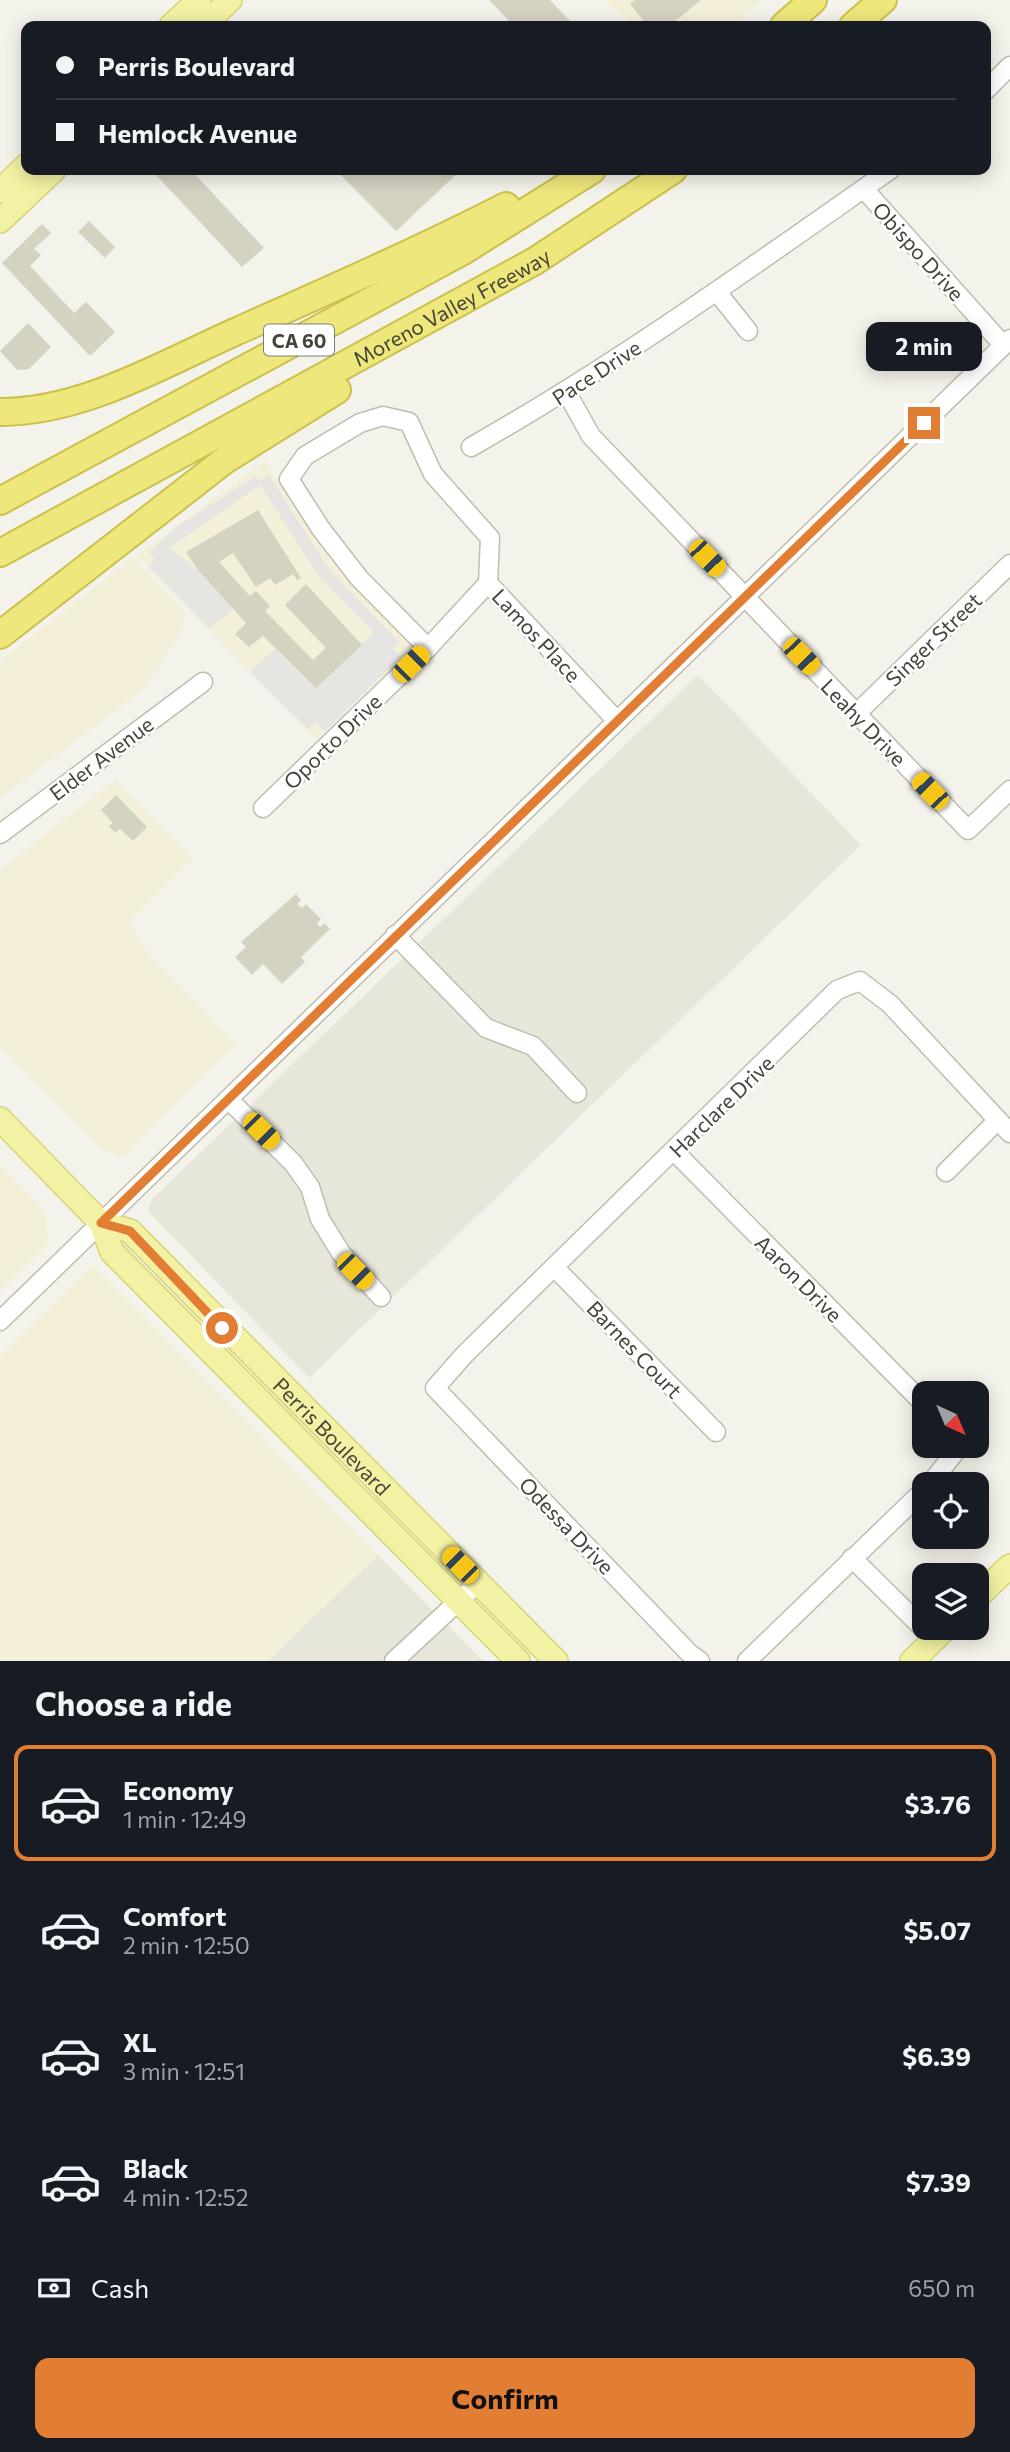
<!DOCTYPE html>
<meta charset="utf-8">
<style>
:root{--surface:#171b24;--page:#242831;--text:#f1f3f6;--muted:#9ea1a6;--line:#363941;--accent:#e27e34}
body{margin:0;font-family:Commissioner,sans-serif;background:var(--page);color:var(--text);height:100vh;display:flex;flex-direction:column;font-size:26px;white-space:nowrap}
*{box-sizing:border-box;margin:0}
p{font-size:23px;color:var(--muted)}
.icon{flex:none;width:38px;height:38px;fill:none;stroke:currentColor;stroke-width:2;stroke-linecap:round;stroke-linejoin:round}
.map{position:relative;height:1661px;overflow:hidden}
.side{display:flex;flex-direction:column;background:var(--surface);flex:1}
.side>*{flex:none}
.top-card{position:absolute;left:21px;top:21px;width:970px;height:154px;border-radius:14px;box-shadow:0 4px 18px #0003;display:grid;align-content:center;height:154px;padding:0 35px;background:var(--surface)}
.needle{width:46px;rotate:136deg}
.fabs{position:absolute;left:912px;top:1381px;display:grid;gap:14px}
.fabs a{display:grid;place-items:center;width:77px;height:77px;border-radius:14px;background:var(--surface);box-shadow:0 4px 18px #0003;font-size:35px}
.end{position:absolute;width:32px;height:32px;margin:-16px;border:9px solid #e27e34;background:#fff;box-shadow:0 0 0 4px #fff}
.from{border-radius:50%}
.bubble{position:absolute;height:49px;border-radius:14px;background:var(--surface);box-shadow:0 4px 18px #0003;font-size:23px;font-weight:700;line-height:49px;text-align:center}
.car{position:absolute;width:21px;height:42px;margin:-21px -10px;border-radius:9px;box-shadow:0 0 5px 2px #0007;background:linear-gradient(#f5c518 24%,#345 0 40%,#f5c518 0 76%,#345 0 86%,#f5c518 0)}
.top-card b{display:flex;align-items:center;gap:24px;height:66px;font-size:26px}
.top-card b+b{border-top:2px solid var(--line)}
.top-card i{width:18px;height:18px;background:var(--text)}
ul{padding:0;list-style:none}
li{display:flex;align-items:center;gap:21px;height:116px;margin:0 14px 10px;padding:0 21px;border:4px solid transparent;border-radius:14px}
li div{flex:1}
li b{display:block;font-size:26px}
li em{font-style:normal;font-weight:700}
li.on{border-color:var(--accent)}
li>.icon{width:63px;height:63px;stroke-width:1.5}
h2{padding:0 35px;font-size:32px;line-height:84px}
.pay{display:flex;align-items:center;gap:18px;height:77px;padding:0 35px;font-size:26px}
.pay p{margin-inline-start:auto}
.action{display:flex;gap:14px;margin-top:auto;padding:14px 35px}
.action a{flex:1;height:80px;border-radius:14px;background:var(--accent);color:#111;font-size:28px;font-weight:700;line-height:80px;text-align:center}
.map>svg:first-child{display:block}
</style>
<div class="map">
<svg width="1010" height="1661" viewBox="0 0 1010 1661">
<rect width="100%" height="100%" fill="#f4f3eb"/>
<g fill="#e7e6da">
<path d="M698,675l163,170 -552,533 -161,-167 4,-12z"/>
<path d="M378,1555l105,106h-215z"/>
</g>
<g fill="#f3efd9">
<path d="M606,0h156l-31,26h-99z"/>
<path d="M265,461l68,104 80,82 -96,92 -181,-183z"/>
<path d="M133,557l53,56 -5,19 -36,56 -145,110v-137z"/>
<path d="M116,780l76,79 -62,62 18,32 88,91 -112,113 -23,-8 -101,-102v-177z"/>
<path d="M0,1165l47,49 1,30 -48,47z"/>
<path d="M93,1265l285,290 -110,106h-268v-305z"/>
</g>
<path fill="#e6e5e2" d="M269,475l59,93 72,75 -7,6 8,8 -76,74 -9,-9 -8,7 -58,-57 25,-23 41,39 58,-56 -56,-57 -58,-90 -91,63 29,22 35,39 -23,20 -62,-63 7,-6 -6,-8 28,-25 78,-51 4,5z"/>
<g fill="#d4d2c1">
<path d="M489,0h61l25,26h-61z"/>
<path d="M635,0h66l-32,26h-21l-18,-22z"/>
<path d="M164,170h27l73,78 -22,19 -85,-91z"/>
<path d="M336,170h125l-65,61z"/>
<path d="M89,221l26,26 -10,11 -27,-26z"/>
<path d="M42,224l9,9 -17,16 7,6 -11,11 44,47 12,-11 29,30 -25,24 -88,-93z"/>
<path d="M28,323l23,24 -22,22 -12,1 -17,-19z"/>
<path d="M258,510l43,68 -4,2 -4,-6 -18,11 -5,-7 -14,9 -23,-34 -14,9 31,34 6,-5 14,15 -5,5 48,49 13,-12 -41,-43 21,-21 56,61 -46,43 -53,-52 -14,11 -14,-13 11,-11 -48,-53 -12,-18z"/>
<path d="M116,795l31,32 -14,14 -13,-12 -5,4 -6,-7 4,-3 -12,-13z"/>
<path d="M296,894l5,6 -4,4 5,4 4,-4 15,15 -4,4 3,4 5,-4 5,6 -29,28 4,5 -23,22 -19,-20 -11,11 -17,-18 11,-10 -5,-5z"/>
</g>
<g fill="none" stroke-linecap="round" stroke-linejoin="round">
<defs>
<g id="minor">
<path d="M985,91l25,-25"/>
<path d="M864,189l139,156"/>
<path d="M717,292l31,39"/>
<path d="M567,393l24,43 377,394 42,-40"/>
<path d="M471,447c146,-83 282,-181 419,-277"/>
<path d="M428,648l-69,-70 -38,-49 -32,-50 16,-23 55,-33 23,-7 26,6 24,52 57,64 -2,45 129,138"/>
<path d="M856,714l154,-150"/>
<path d="M263,808l165,-160 60,-65"/>
<path d="M0,834l203,-152"/>
<path d="M395,935l91,93 47,18 44,47"/>
<path d="M229,1100l64,63 17,24 10,32 21,34 40,44"/>
<path d="M675,1152l249,252"/>
<path d="M946,1172l52,-52"/>
<path d="M554,1267l162,165"/>
<path d="M0,1321l1010,-982"/>
<path d="M930,1484l30,-38"/>
<path d="M852,1558l82,81"/>
<path d="M394,1661l84,-78"/>
<path d="M700,1661l-11,-8 -254,-265 30,-34 372,-364 23,-9 30,23 120,129"/>
<path d="M747,1661l177,-171"/>
</g>
<g id="major">
<path d="M171,26l28,-26"/>
<path d="M203,26l27,-26"/>
<path d="M0,191l26,-25"/>
<path d="M0,221l54,-51"/>
<path d="M0,1119l101,104 11,29 406,409"/>
<path id="s1" d="M101,1223l29,8 426,430"/>
<path d="M976,1598l34,-32"/>
<path d="M912,1661l34,-33"/>
</g>
<g id="highway">
<path d="M784,26l29,-26"/>
<path d="M853,26l30,-26"/>
<path d="M0,412c83,0 161,-47 235,-80 92,-41 183,-81 271,-126"/>
<path d="M0,501l463,-250 129,-81"/>
<path id="s2" d="M0,553l535,-292 138,-91"/>
<path d="M0,635l225,-175 112,-70"/>
</g>
</defs>
<use href="#minor" stroke="#bebdae" stroke-width="21"/>
<use href="#major" stroke="#d7d476" stroke-width="26"/>
<use href="#highway" stroke="#ccc04c" stroke-width="30"/>
<use href="#minor" stroke="#fff" stroke-width="18"/>
<use href="#major" stroke="#f3f2a4" stroke-width="23"/>
<use href="#highway" stroke="#eee77c" stroke-width="26"/>
</g>
<g fill="none" stroke-linecap="round" stroke-linejoin="round">
<path stroke="#e27e34" stroke-width="9" d="M222,1328l-92,-97 -29,-8 823,-800"/>
</g>
<g text-anchor="middle" dominant-baseline="central" stroke-width="5" stroke-linejoin="round" paint-order="stroke">
<rect fill="#fff" stroke="#7e7d74" stroke-width="2" x="264" y="324.5" width="70" height="31" rx="5"/>
<g font-size="19" font-weight="bold" fill="#474539">
<text x="299" y="340">CA 60</text>
</g>
<g font-size="21" fill="#474539" stroke="#fff">
<text transform="translate(919 251) rotate(48)">Obispo Drive</text>
<text stroke="none"><textPath href="#s2" startOffset="514">Moreno Valley Freeway</textPath></text>
<text transform="translate(596 372) rotate(-33)">Pace Drive</text>
<text transform="translate(537 635) rotate(47)">Lamos Place</text>
<text transform="translate(933 639) rotate(-44)">Singer Street</text>
<text transform="translate(864 722) rotate(46)">Leahy Drive</text>
<text transform="translate(332 741) rotate(-44)">Oporto Drive</text>
<text transform="translate(101 758) rotate(-37)">Elder Avenue</text>
<text transform="translate(721 1106) rotate(-44)">Harclare Drive</text>
<text transform="translate(799 1278) rotate(45)">Aaron Drive</text>
<text transform="translate(635 1349) rotate(46)">Barnes Court</text>
<text stroke="none"><textPath href="#s1" startOffset="318">Perris Boulevard</textPath></text>
<text transform="translate(567 1525) rotate(46)">Odessa Drive</text>
</g>
</g>
</svg>
<div class="fabs">
<a><svg class="needle" viewBox="-14 -14 28 28"><path d="M0-13l5 13h-10z" fill="#e53935"/><path d="M0 13l5-13h-10z" fill="#9ea1a6"/></svg></a>
<a><svg class="icon" aria-label="locate" viewBox="0 0 24 24"><circle cx="12" cy="12" r="6"/><path d="M12 2v4M12 18v4M2 12h4M18 12h4"/></svg></a>
<a><svg class="icon" aria-label="layers" viewBox="0 0 24 24"><path d="M12 4l9 5-9 5-9-5zM3 14l9 5 9-5"/></svg></a>
</div>
<i class="end from" style="left:222px;top:1328px"></i>
<i class="end" style="left:924px;top:423px"></i>
<div class="bubble" style="left:866px;top:322px;width:116px">2 min</div>
<i class="car" style="left:707px;top:558px;rotate:136deg"></i>
<i class="car" style="left:801px;top:656px;rotate:136deg"></i>
<i class="car" style="left:411px;top:664px;rotate:45deg"></i>
<i class="car" style="left:930px;top:791px;rotate:316deg"></i>
<i class="car" style="left:261px;top:1131px;rotate:135deg"></i>
<i class="car" style="left:355px;top:1271px;rotate:135deg"></i>
<i class="car" style="left:460px;top:1565px;rotate:315deg"></i>
<div class="top-card">
<b><i class="from"></i>Perris Boulevard</b>
<b><i></i>Hemlock Avenue</b>
</div>
</div>
<section class="side">
<h2>Choose a ride</h2>
<ul>
<li class="on"><svg class="icon" aria-label="car" viewBox="0 0 24 24"><path d="M5 17H2v-5l4-1 3-4h7l3 4 3 1v5h-3M9 17h6M6 11h13"/><circle cx="7" cy="17" r="2"/><circle cx="17" cy="17" r="2"/></svg><div><b>Economy</b><p>1 min · 12:49</p></div><em>$3.76</em></li>
<li><svg class="icon" aria-label="car" viewBox="0 0 24 24"><path d="M5 17H2v-5l4-1 3-4h7l3 4 3 1v5h-3M9 17h6M6 11h13"/><circle cx="7" cy="17" r="2"/><circle cx="17" cy="17" r="2"/></svg><div><b>Comfort</b><p>2 min · 12:50</p></div><em>$5.07</em></li>
<li><svg class="icon" aria-label="car" viewBox="0 0 24 24"><path d="M5 17H2v-5l4-1 3-4h7l3 4 3 1v5h-3M9 17h6M6 11h13"/><circle cx="7" cy="17" r="2"/><circle cx="17" cy="17" r="2"/></svg><div><b>XL</b><p>3 min · 12:51</p></div><em>$6.39</em></li>
<li><svg class="icon" aria-label="car" viewBox="0 0 24 24"><path d="M5 17H2v-5l4-1 3-4h7l3 4 3 1v5h-3M9 17h6M6 11h13"/><circle cx="7" cy="17" r="2"/><circle cx="17" cy="17" r="2"/></svg><div><b>Black</b><p>4 min · 12:52</p></div><em>$7.39</em></li>
</ul>
<div class="pay"><svg class="icon" aria-label="cash" viewBox="0 0 24 24"><path d="M3 7h18v10H3z"/><circle cx="12" cy="12" r="2"/></svg>Cash<p>650 m</p></div>
<div class="action"><a>Confirm</a></div>
</section>
